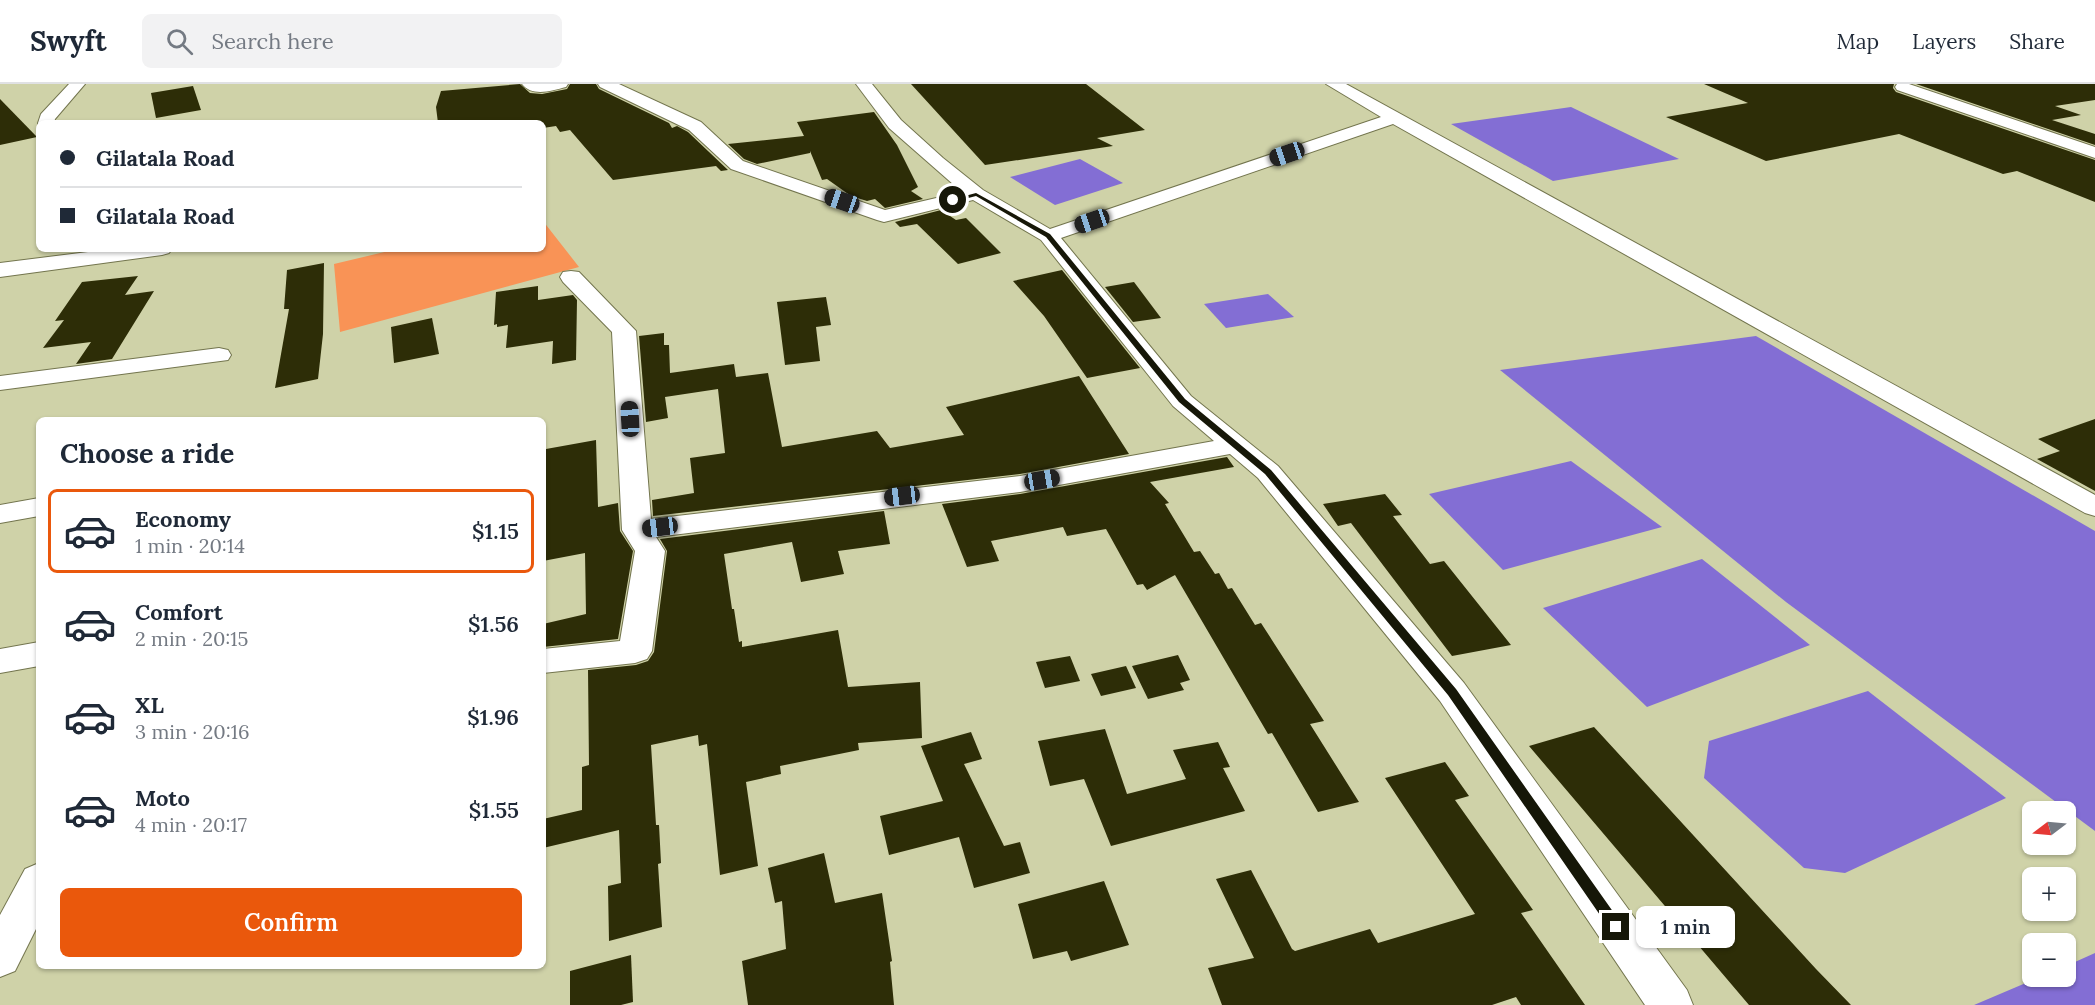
<!DOCTYPE html>
<meta charset="utf-8">
<style>
:root{--surface:#fff;--page:#f2f2f3;--text:#1f2937;--muted:#747a83;--line:#e0e1e3;--accent:#ea580c}
body{margin:0;font-family:Lora,serif;background:var(--page);color:var(--text);height:100vh;display:flex;flex-direction:column;font-size:22px;white-space:nowrap}
*{box-sizing:border-box;margin:0}
p{font-size:20px;color:var(--muted)}
.icon{flex:none;width:33px;height:33px;fill:none;stroke:currentColor;stroke-width:2;stroke-linecap:round;stroke-linejoin:round}
.map{position:relative;flex:1;overflow:hidden}
.drawer{position:absolute;left:36px;top:333px;width:510px;height:552px;display:flex;flex-direction:column;background:var(--surface);border-radius:9px;box-shadow:0 2px 4px #0004}
.drawer>*{flex:none}
.top-card{position:absolute;left:36px;top:36px;width:510px;height:132px;border-radius:9px;box-shadow:0 2px 4px #0004;display:grid;align-content:center;height:132px;padding:0 24px;background:var(--surface)}
.needle{width:39px;rotate:254deg}
.fabs{position:absolute;left:2022px;top:717px;display:grid;gap:12px}
.fabs a{display:grid;place-items:center;width:54px;height:54px;border-radius:9px;background:var(--surface);box-shadow:0 2px 4px #0004;font-size:30px}
.end{position:absolute;width:27px;height:27px;margin:-14px;border:8px solid #161708;background:#fff;box-shadow:0 0 0 3px #fff}
.from{border-radius:50%}
.bubble{position:absolute;height:42px;border-radius:9px;background:var(--surface);box-shadow:0 2px 4px #0004;font-size:20px;font-weight:600;line-height:42px;text-align:center}
.car{position:absolute;width:18px;height:36px;margin:-18px -9px;border-radius:8px;box-shadow:0 0 4px 2px #0007;background:linear-gradient(#222 24%,#8ab4d8 0 40%,#222 0 76%,#8ab4d8 0 86%,#222 0)}
.top-card b{display:flex;align-items:center;gap:21px;height:57px;font-size:22px}
.top-card b+b{border-top:2px solid var(--line)}
.top-card i{width:15px;height:15px;background:var(--text)}
ul{padding:0;list-style:none}
li{display:flex;align-items:center;gap:18px;height:84px;margin:0 12px 9px;padding:0 12px;border:3px solid transparent;border-radius:9px}
li div{flex:1}
li b{display:block;font-size:22px}
li em{font-style:normal;font-weight:600}
li.selected{border-color:var(--accent)}
li>.icon{width:54px;height:54px;stroke-width:1.5}
h2{padding:0 24px;font-size:27px;line-height:72px}
.button{display:flex;gap:12px;margin-top:auto;padding:12px 24px}
.button a{flex:1;height:69px;border-radius:9px;background:var(--accent);color:#fff;font-size:24px;font-weight:600;line-height:69px;text-align:center}
header{display:flex;align-items:center;gap:36px;box-sizing:border-box;height:84px;padding:0 30px;background:var(--surface);border-bottom:2px solid var(--line)}
header strong{font-size:28px}
nav{display:flex;gap:33px;margin-inline-start:auto;font-size:21px}
.search{width:420px;height:54px;background:var(--page);display:flex;align-items:center;gap:15px;box-sizing:border-box;padding:0 21px;border-radius:9px;color:var(--muted);font-size:22px}
.map>svg:first-child{display:block}
</style>
<header>
<strong>Swyft</strong>
<div class="search"><svg class="icon" aria-label="search" viewBox="0 0 24 24"><circle cx="10" cy="10" r="6"/><path d="M15 15l6 6"/></svg>Search here</div>
<nav><a>Map</a><a>Layers</a><a>Share</a></nav>
</header>
<div class="map">
<svg width="2095" height="921" viewBox="0 0 2095 921">
<rect width="100%" height="100%" fill="#cfd2a8"/>
<path fill="#f99356" d="M543,137l36,46 -239,65 -6,-68 63,-15h146z"/>
<g fill="#836ed4">
<path d="M1571,23l108,52 -126,22 -102,-57z"/>
<path d="M1080,75l43,24 -68,22 -45,-28z"/>
<path d="M1268,210l26,23 -68,11 -22,-24z"/>
<path d="M1756,252l339,195v300l-309,-229 -286,-232z"/>
<path d="M1571,377l91,66 -159,43 -74,-76z"/>
<path d="M1702,475l108,86 -163,62 -104,-99z"/>
<path d="M1868,607l138,107 -161,75 -41,-5 -100,-90 5,-37z"/>
<path d="M2095,869v52h-121l66,-28 26,-1v-10z"/>
</g>
<g fill="#2d2d07">
<path d="M520,0l10,9 12,1 25,-5 3,-5h26l3,5 70,34 3,5 5,-2 11,6 40,38 -7,1 -5,-5 -103,14 -43,-50 -10,2 -4,-6 -13,2v-5h-105l-2,-16 5,-16z"/>
<path d="M911,0h175l59,46 -48,8 16,8 -128,19z"/>
<path d="M1704,0h190l-1,4 3,4 199,68v42l-78,-31 -14,3 -104,-40 -133,27 -100,-44 82,-14z"/>
<path d="M1916,0h179v16l-40,6 26,9 -29,5 43,14v11z"/>
<path d="M193,2l8,24 -45,8 -5,-25z"/>
<path d="M0,15l37,38 -37,8z"/>
<path d="M874,28l23,33 21,42 -7,4 12,8 -38,9 -10,-9 -8,2 -16,-5 -24,-17 -5,1 -12,-29v2l-53,11 -13,-5 -16,-15 76,-8 -7,-14z"/>
<path d="M941,126l15,10 10,-2 35,35 -43,11 -41,-40 -17,3 -5,-5z"/>
<path d="M324,179l-1,71 -5,45 -43,9 14,-79h-5l3,-39z"/>
<path d="M1062,186l78,98 -53,10 -43,-62 -31,-35z"/>
<path d="M138,192l-13,19 29,-4 -42,68 -36,5 15,-22 -48,6 21,-28 -9,1 27,-39z"/>
<path d="M1134,198l27,36 -28,4 -28,-35z"/>
<path d="M538,202v14l35,-5 4,5 -1,60 -24,4 1,-23 -47,7 2,-23 -11,2v-3l-3,1 2,-33z"/>
<path d="M826,213l5,28 -15,2 4,34 -35,4 -8,-63z"/>
<path d="M432,234l7,36 -45,9 -3,-36z"/>
<path d="M664,249v12h5l1,28 64,-9 2,13 32,-4 14,74 95,-16 13,17 74,-13 -18,-28 133,-31 50,78 -109,20 -367,42 -1,-16 42,-7 -4,-35 35,-5 -7,-64 -53,8 3,21 -22,4 -7,-86z"/>
<path d="M2095,335v72l-58,-32 23,-8 -22,-12z"/>
<path d="M596,356l2,67 20,-4 2,28 13,20 -15,88 -75,8v-23l43,-10 -1,-61 -42,8v-64h2l1,-11v-37z"/>
<path d="M1227,373l7,10 -84,15 19,21 -4,1 29,48 6,-1 15,23 4,-1 9,16 4,-1 23,37 6,-2 63,98 -14,3 49,78 -41,10 -46,-79 -4,1 -93,-159 -28,15 -4,-6 -6,1 -31,-56 -39,7 -4,-9 -72,14 8,20 -32,6 -25,-63 78,-10z"/>
<path d="M1385,410l17,21 -9,1 37,48 14,-3 67,84 -59,11 -101,-133 -13,3 -15,-22z"/>
<path d="M884,427l6,33 -52,7 6,23 -43,8 -9,-40 -68,12 8,55h2l5,33 3,-1v6l96,-17 10,57 72,-5 2,56 -64,5 1,7 -79,16 1,8 -35,8 12,84 -38,9 -13,-131 -8,2 -1,-11 -47,10 5,80h3l2,38 -3,1 4,63 -53,14 -1,-55 13,-3 -2,-53 -76,18v-29l39,-9v-43l7,-2 -1,-95 48,-5 12,-4 6,-9 13,-101 -7,-12z"/>
<path d="M1178,571l12,25 -10,3 4,7 -36,9 -16,-33z"/>
<path d="M1070,572l10,25 -35,7 -9,-26z"/>
<path d="M1126,582l10,22 -35,8 -10,-22z"/>
<path d="M1594,643l222,242 35,36h-102l-220,-259z"/>
<path d="M1105,645l22,65 59,-15 -13,-29 45,-8 12,25 -7,1 22,43 -134,35 -27,-67 -34,7 -12,-45z"/>
<path d="M971,648l11,27 -18,5 40,82 16,-4 10,31 -56,15 -15,-51 -70,18 -9,-39 63,-15 -22,-55z"/>
<path d="M1445,678l24,34 -14,4 78,110 -12,3 64,92h-64l-5,-8 -24,8h-270l-14,-37 46,-10 -38,-79 35,-9 41,79 3,2 75,-22 8,14 97,-29 -90,-136z"/>
<path d="M824,769l11,50 47,-10 10,68 -2,1 4,43h-146l-6,-44 44,-12 -4,-48 -7,2 -7,-35z"/>
<path d="M1104,797l25,64 -58,16 -4,-10 -34,8 -15,-55z"/>
<path d="M631,871l2,47 -12,3h-51v-34z"/>
</g>
<g fill="none" stroke-linecap="round" stroke-linejoin="round">
<defs>
<g id="minor">
<path d="M69,0h16l-30,35 -1,4h-15v2l-1,-2 3,-9z"/>
<path d="M522,0h46l-2,3c-15,4 -34,10 -44,-3z"/>
<path d="M598,0h21l82,38 42,39 142,49 77,-18 -73,-64 -33,-44h16l29,36 42,38 40,32 67,39 331,-112 -55,-33h20l749,411v21l-10,-3 -692,-389 -332,114 130,158 87,70 186,217 223,307 6,15h-48l-205,-304 -182,-223 -28,-24 -210,38 -364,45 9,14 -13,100 -5,8 -12,4 -92,10v-24l77,-8 15,-90 -13,-21 -10,-198 -49,-50 -3,-5 3,-5 8,-1 8,1 57,59 15,188 369,-43 194,-35 -41,-35 -132,-166 -68,-40 -89,22 -7,-2 -146,-51 -42,-39 -89,-43z"/>
<path d="M1897,0h12l186,63v11l-198,-68 -2,-3z"/>
<path d="M112,165h60l-3,4 -7,2 -162,22v-14z"/>
<path d="M219,264l9,2 3,5 -3,5 -228,30v-14z"/>
<path d="M39,414v18l-39,7v-18z"/>
<path d="M39,558v24l-39,7v-24z"/>
<path d="M39,779v60l-24,48 -15,6v-62l25,-46z"/>
</g>
</defs>
<use href="#minor" stroke="#73754e" stroke-width="2"/>
<use href="#minor" fill="#fff" fill-rule="evenodd"/>
</g>
<path fill="#161708" d="M976,109l74,41 135,165 86,71 185,219 165,234 2,4 -2,4h-10l-163,-236 -183,-221 -86,-72 -133,-165 -70,-41 -23,6 -3,-2z"/>
</svg>
<div class="fabs">
<a><svg class="needle" viewBox="-14 -14 28 28"><path d="M0-13l5 13h-10z" fill="#e53935"/><path d="M0 13l5-13h-10z" fill="#747a83"/></svg></a>
<a>+</a>
<a>−</a>
</div>
<i class="end from" style="left:953px;top:116px"></i>
<i class="end" style="left:1616px;top:843px"></i>
<div class="bubble" style="left:1636px;top:822px;width:99px">1 min</div>
<i class="car" style="left:1287px;top:70px;rotate:251deg"></i>
<i class="car" style="left:842px;top:117px;rotate:289deg"></i>
<i class="car" style="left:1092px;top:137px;rotate:251deg"></i>
<i class="car" style="left:630px;top:335px;rotate:357deg"></i>
<i class="car" style="left:1042px;top:396px;rotate:80deg"></i>
<i class="car" style="left:902px;top:412px;rotate:263deg"></i>
<i class="car" style="left:660px;top:443px;rotate:263deg"></i>
<div class="top-card">
<b><i class="from"></i>Gilatala Road</b>
<b><i></i>Gilatala Road</b>
</div>
<section class="drawer">
<h2>Choose a ride</h2>
<ul>
<li class="selected"><svg class="icon" aria-label="car" viewBox="0 0 24 24"><path d="M5 17H2v-5l4-1 3-4h7l3 4 3 1v5h-3M9 17h6M6 11h13"/><circle cx="7" cy="17" r="2"/><circle cx="17" cy="17" r="2"/></svg><div><b>Economy</b><p>1 min · 20:14</p></div><em>$1.15</em></li>
<li><svg class="icon" aria-label="car" viewBox="0 0 24 24"><path d="M5 17H2v-5l4-1 3-4h7l3 4 3 1v5h-3M9 17h6M6 11h13"/><circle cx="7" cy="17" r="2"/><circle cx="17" cy="17" r="2"/></svg><div><b>Comfort</b><p>2 min · 20:15</p></div><em>$1.56</em></li>
<li><svg class="icon" aria-label="car" viewBox="0 0 24 24"><path d="M5 17H2v-5l4-1 3-4h7l3 4 3 1v5h-3M9 17h6M6 11h13"/><circle cx="7" cy="17" r="2"/><circle cx="17" cy="17" r="2"/></svg><div><b>XL</b><p>3 min · 20:16</p></div><em>$1.96</em></li>
<li><svg class="icon" aria-label="car" viewBox="0 0 24 24"><path d="M5 17H2v-5l4-1 3-4h7l3 4 3 1v5h-3M9 17h6M6 11h13"/><circle cx="7" cy="17" r="2"/><circle cx="17" cy="17" r="2"/></svg><div><b>Moto</b><p>4 min · 20:17</p></div><em>$1.55</em></li>
</ul>
<div class="button"><a>Confirm</a></div>
</section>
</div>
